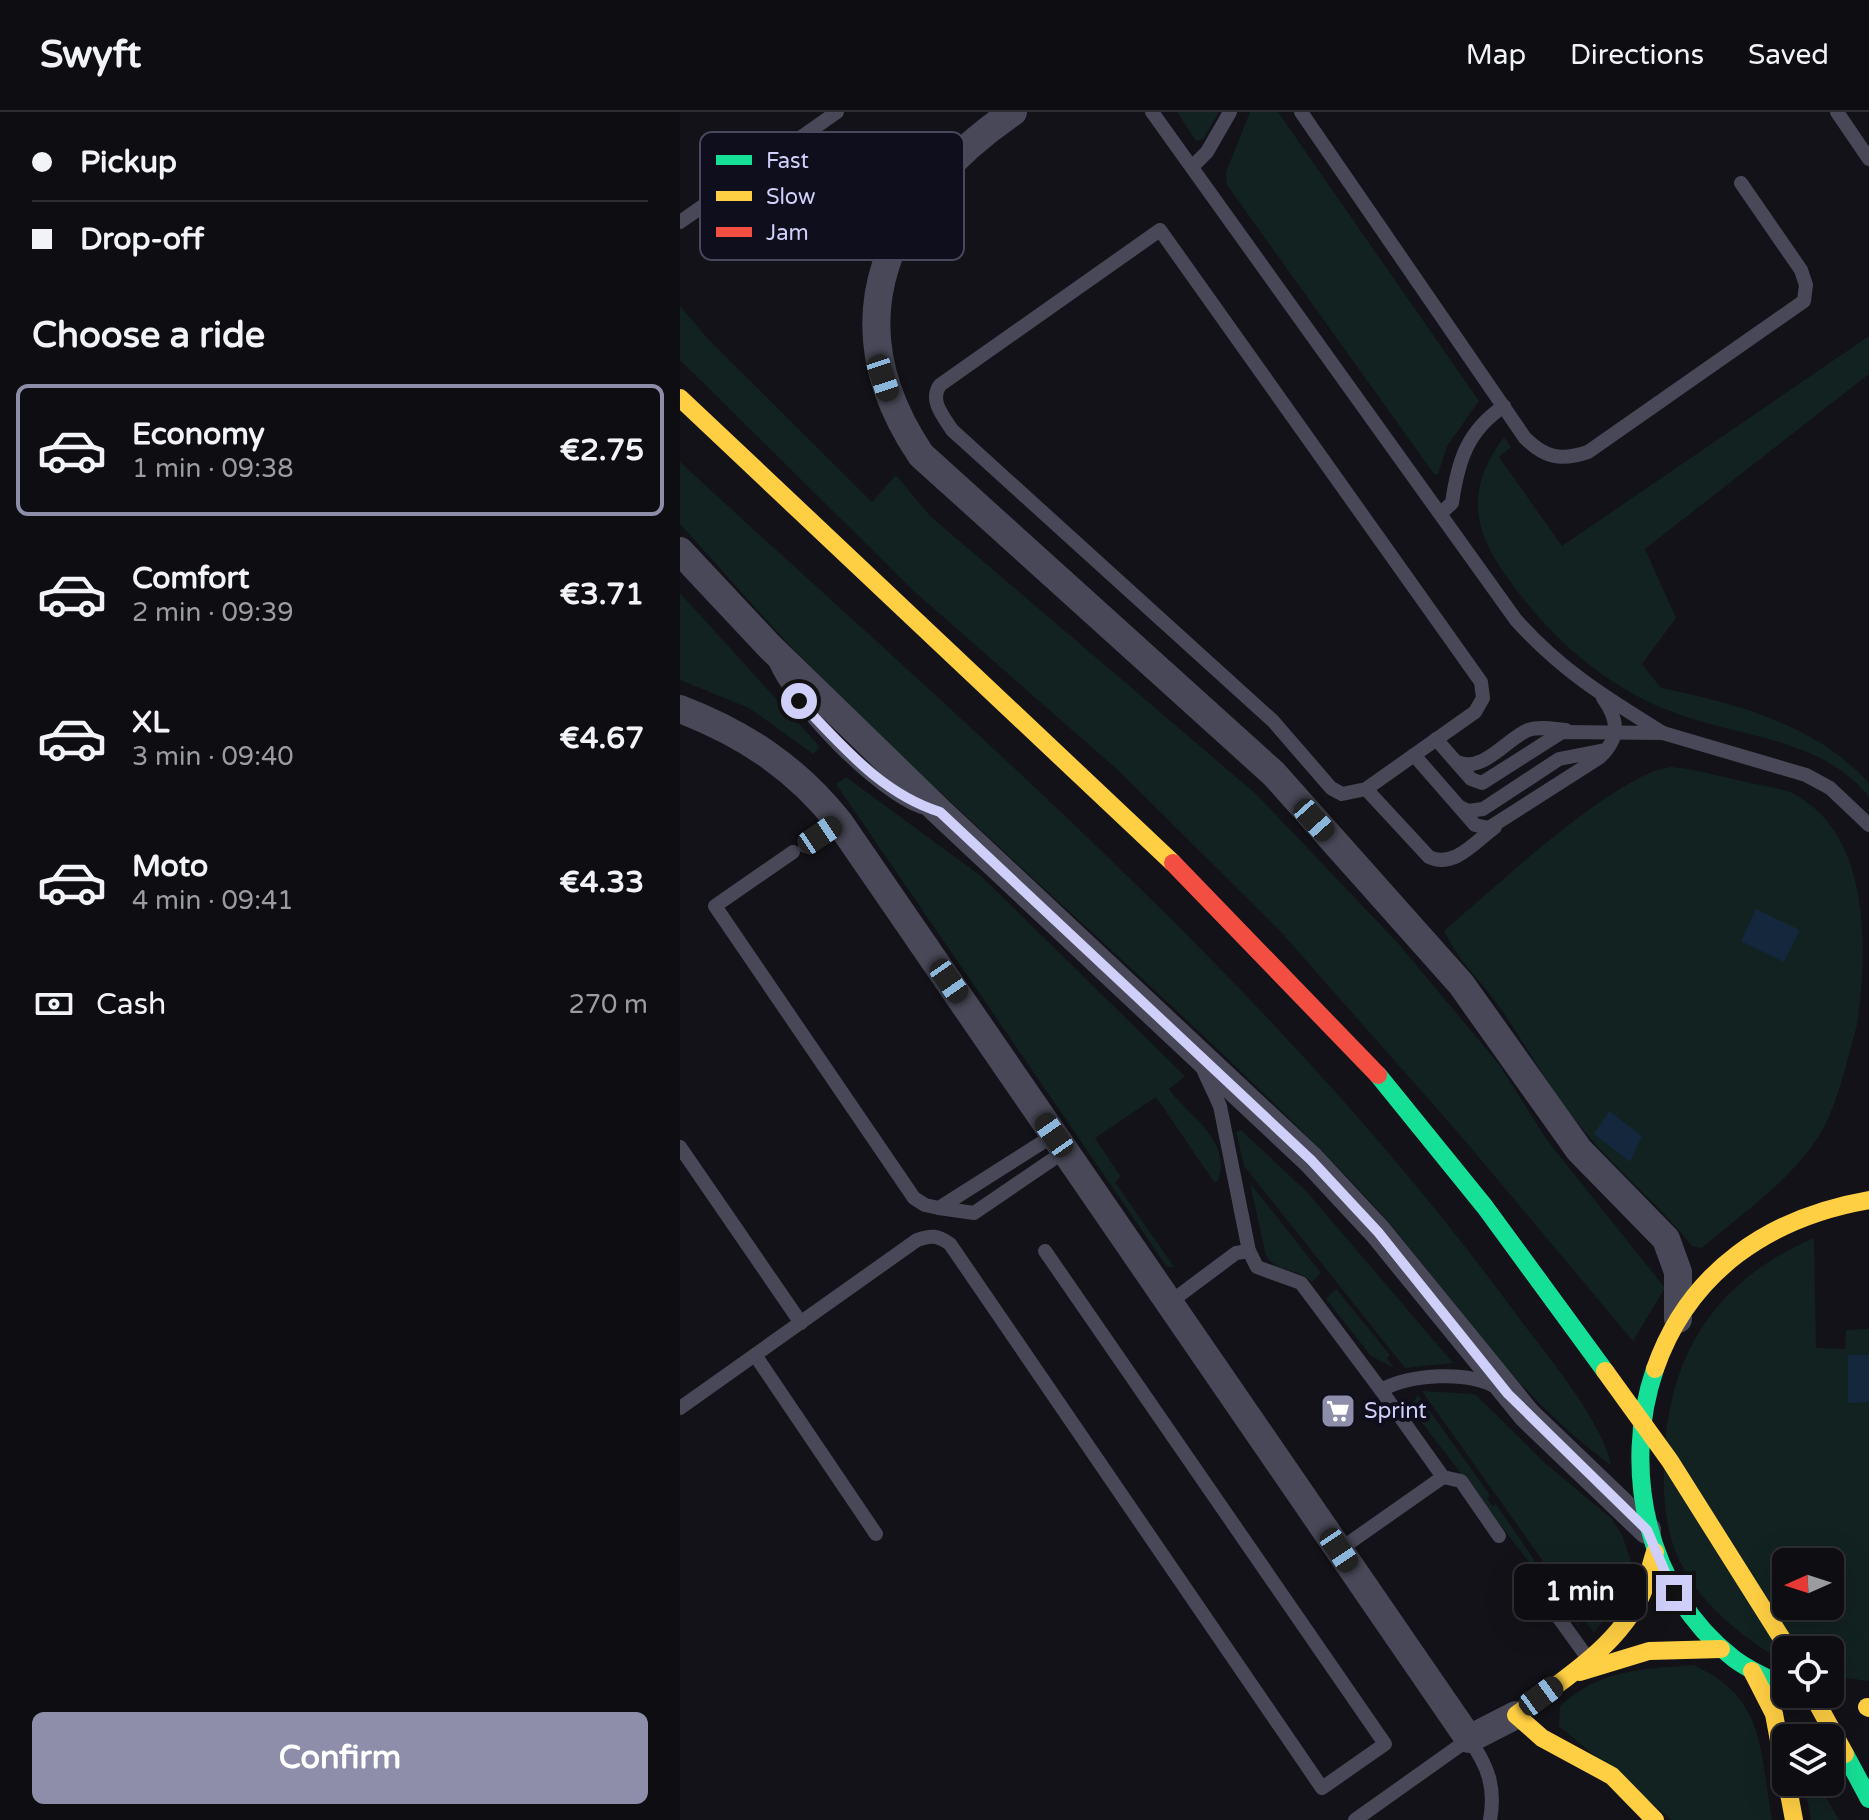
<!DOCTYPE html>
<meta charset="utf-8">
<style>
:root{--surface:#0e0e12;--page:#17171b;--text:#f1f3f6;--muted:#9b9c9f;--line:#2e2e32;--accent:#8e8daa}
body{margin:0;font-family:"Varela Round",sans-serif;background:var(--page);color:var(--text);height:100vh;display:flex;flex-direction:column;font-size:30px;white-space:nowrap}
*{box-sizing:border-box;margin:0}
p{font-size:26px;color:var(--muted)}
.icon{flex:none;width:44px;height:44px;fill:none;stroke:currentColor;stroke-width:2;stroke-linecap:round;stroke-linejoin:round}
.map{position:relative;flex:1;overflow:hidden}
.side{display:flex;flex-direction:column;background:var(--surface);width:680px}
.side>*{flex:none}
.top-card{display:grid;align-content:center;height:176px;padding:0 32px;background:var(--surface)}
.needle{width:52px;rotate:267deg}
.fabs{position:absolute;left:1092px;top:1436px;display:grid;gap:16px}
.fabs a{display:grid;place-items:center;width:72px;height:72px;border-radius:12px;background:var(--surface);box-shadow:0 8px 32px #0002,0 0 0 2px var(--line);font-size:40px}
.end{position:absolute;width:36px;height:36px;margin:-18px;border:10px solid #d0cff9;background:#111;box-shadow:0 0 0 4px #111}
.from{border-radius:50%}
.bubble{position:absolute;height:56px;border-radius:12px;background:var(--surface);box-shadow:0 8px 32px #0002,0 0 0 2px var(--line);font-size:26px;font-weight:800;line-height:56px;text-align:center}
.car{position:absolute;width:24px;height:48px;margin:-24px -12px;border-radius:10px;box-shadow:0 0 6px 2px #0007;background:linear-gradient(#222 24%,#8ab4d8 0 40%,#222 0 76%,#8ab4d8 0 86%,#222 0)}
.top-card b{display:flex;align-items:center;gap:28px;height:76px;font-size:30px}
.top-card b+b{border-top:2px solid var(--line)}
.top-card i{width:20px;height:20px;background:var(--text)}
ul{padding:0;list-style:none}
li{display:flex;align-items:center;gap:24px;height:132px;margin:0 16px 12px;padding:0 16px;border:4px solid transparent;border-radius:12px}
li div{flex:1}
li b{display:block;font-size:30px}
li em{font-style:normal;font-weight:800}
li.active{border-color:var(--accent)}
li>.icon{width:72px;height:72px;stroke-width:1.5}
h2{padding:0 32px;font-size:36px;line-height:96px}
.pay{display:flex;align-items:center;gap:20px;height:88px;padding:0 32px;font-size:30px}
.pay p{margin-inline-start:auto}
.action{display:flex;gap:16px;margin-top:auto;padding:16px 32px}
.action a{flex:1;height:92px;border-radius:12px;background:var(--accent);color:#fff;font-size:32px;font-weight:800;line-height:92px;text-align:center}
header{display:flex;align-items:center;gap:48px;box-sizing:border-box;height:112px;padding:0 40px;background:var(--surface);border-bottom:2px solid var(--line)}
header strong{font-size:38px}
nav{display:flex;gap:44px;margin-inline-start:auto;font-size:28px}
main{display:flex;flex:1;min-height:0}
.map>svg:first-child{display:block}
</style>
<header>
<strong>Swyft</strong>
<nav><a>Map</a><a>Directions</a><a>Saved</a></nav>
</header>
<main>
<section class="side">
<div class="top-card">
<b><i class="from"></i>Pickup</b>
<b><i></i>Drop-off</b>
</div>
<h2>Choose a ride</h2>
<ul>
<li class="active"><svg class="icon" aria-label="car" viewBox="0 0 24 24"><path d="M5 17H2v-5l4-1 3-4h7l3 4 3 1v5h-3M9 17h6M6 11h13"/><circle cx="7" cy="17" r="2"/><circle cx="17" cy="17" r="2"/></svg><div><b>Economy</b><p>1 min · 09:38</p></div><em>€2.75</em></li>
<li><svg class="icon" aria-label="car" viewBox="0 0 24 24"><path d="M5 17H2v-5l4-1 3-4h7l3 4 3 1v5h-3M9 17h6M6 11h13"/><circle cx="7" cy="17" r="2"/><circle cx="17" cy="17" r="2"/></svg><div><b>Comfort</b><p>2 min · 09:39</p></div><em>€3.71</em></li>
<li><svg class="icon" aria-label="car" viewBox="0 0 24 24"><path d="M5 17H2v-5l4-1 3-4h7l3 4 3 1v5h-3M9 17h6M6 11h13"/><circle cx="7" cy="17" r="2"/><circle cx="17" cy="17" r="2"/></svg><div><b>XL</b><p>3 min · 09:40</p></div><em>€4.67</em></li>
<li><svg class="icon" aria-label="car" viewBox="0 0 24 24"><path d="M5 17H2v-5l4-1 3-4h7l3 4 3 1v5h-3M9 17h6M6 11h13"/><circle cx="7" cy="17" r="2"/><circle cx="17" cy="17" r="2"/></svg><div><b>Moto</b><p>4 min · 09:41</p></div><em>€4.33</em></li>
</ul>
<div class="pay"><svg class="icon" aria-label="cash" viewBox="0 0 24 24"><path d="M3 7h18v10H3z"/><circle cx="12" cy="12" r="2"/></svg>Cash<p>270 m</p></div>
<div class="action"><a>Confirm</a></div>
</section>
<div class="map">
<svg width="1189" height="1708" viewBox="0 0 1189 1708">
<rect width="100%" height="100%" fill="#121218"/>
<g fill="#122221" fill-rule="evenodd">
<path d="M497,0h42l-16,27 -7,2z"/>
<path d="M570,0h28l201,289 -32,45 -9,28h-4l-207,-289 -1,-13z"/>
<path d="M0,194l29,34 163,162 24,-27 34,41 326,278 140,147 102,122 49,77 118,148 -32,53 -172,-205 -181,-205 -161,-160 -203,-178 -236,-233z"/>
<path d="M1189,224v38l-224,175 31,69 -34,46 19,24c75,15 155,37 208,95v14c-47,-59 -126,-59 -191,-83 -74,-26 -133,-81 -176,-144 -32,-47 -33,-86 2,-133l7,10 -12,10 63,89z"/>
<path d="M0,350c293,270 600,529 836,852 29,39 86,106 95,151 -107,-76 -170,-191 -260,-284 -173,-179 -365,-338 -540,-514 -46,-46 -87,-95 -131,-143z"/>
<path d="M0,481l140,154 -7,7 -64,-46 -69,-28z"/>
<path d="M991,655c24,2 47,9 71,14 15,4 33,6 48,11 79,38 79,150 67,233 -10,34 -17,72 -34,104 -28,49 -79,83 -121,119l-10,-2c-33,-42 -74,-74 -108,-115 -33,-39 -57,-85 -86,-126 -18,-25 -41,-46 -54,-74 46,-39 172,-158 227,-164z"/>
<path d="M166,665l135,99 204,200 -16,13c18,26 64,51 49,92l-4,1 -58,-85 -61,41 26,39 -6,5 59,85h-7l-331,-483z"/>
<path d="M561,1018l66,62 146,171 -48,5 -161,-202 -8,-34z"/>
<path d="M570,1071l71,90 -9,9c-14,-14 -34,-9 -46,-26z"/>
<path d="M1134,1126l2,110 29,1 1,-19 23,-1v352l-39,-5v-26h-44l-9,8c-41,-26 -80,-57 -100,-103 -12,-28 -14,-59 -13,-89 2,-108 49,-185 150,-228zM1106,1450h44v44h-44z"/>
<path d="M656,1177l54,66 -3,3 7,10 -23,-12 -45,-57z"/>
<path d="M742,1279l53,3 71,70 66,55 10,16 14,40 -42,58z"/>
<path d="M738,1283l72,100 -3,4 6,7 3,-2 92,135 -178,-232z"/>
<path d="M1013,1553c73,32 67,86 79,155h-100l-113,-94 1,-20c41,-37 82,-37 133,-41z"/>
<path d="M1124,1670h13l22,38h-28z"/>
</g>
<g fill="#14273c">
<path d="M1076,797l44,21 -16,32 -43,-21z"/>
<path d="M929,999l33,25 -12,26 -36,-28z"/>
<path d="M1168,1243h21v47l-21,1z"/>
</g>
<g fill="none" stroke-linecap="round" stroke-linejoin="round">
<g stroke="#484858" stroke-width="14">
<path d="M472,0l364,508c46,51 89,77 147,113"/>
<path d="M621,0l224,326c20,20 36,23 63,14l216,-151 2,-16 -5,-15 -60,-87"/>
<path d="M1157,0l32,47"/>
<path d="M512,55l15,-15 23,-40"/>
<path d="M0,110l157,-110"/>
<path d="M480,118l321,452 2,16 -8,14 -109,77 -24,5 -11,-6 -58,-67 -321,-291c-9,-14 -23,-30 -12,-45z"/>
<path d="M761,401l11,-10c6,-42 15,-72 52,-97"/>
<path d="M95,549c17,43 103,131 147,146"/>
<path d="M756,627l35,40 11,4 80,-51 101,1 143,42 24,13 39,37"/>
<path d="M734,643l61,70 14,3 111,-71c20,-19 19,-37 3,-59"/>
<path d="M777,650c27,11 48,-22 71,-32 12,-4 26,-1 38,0"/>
<path d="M686,677l63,68c25,12 47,-16 66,-30"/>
<path d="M780,695l8,4 15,-2 76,-50 46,-9"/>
<path d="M125,734l34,-24"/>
<path d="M113,740l-78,54 199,292 11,7 14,3"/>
<path d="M523,957l17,37 29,145 8,16 44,16 80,107c30,-16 87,-20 117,-2"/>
<path d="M374,1023l-115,73 35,5 91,-62"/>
<path d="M0,1035l121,176"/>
<path d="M489,1191l67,-50 13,-2"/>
<path d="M75,1243l121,179"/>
<path d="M701,1278l62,87 18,4 38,55"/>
<path d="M0,1296l237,-168c14,-5 20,-5 33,4l372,544 63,-44 -340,-493"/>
<path d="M659,1438l104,-73"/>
<path d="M847,1462l60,83"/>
<path d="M675,1708l114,-81c19,27 27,48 21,81"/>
</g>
<g stroke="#484858" stroke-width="28">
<path d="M333,0c-124,86 -184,206 -92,343l353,319 187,210 118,166 87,89 12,33v47"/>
<path d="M0,439l89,95 171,166 371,348 67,72 149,183 120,115"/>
<path d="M0,597c65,25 116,59 159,113l630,917 47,-24"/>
</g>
<g stroke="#16e098" stroke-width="18">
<path d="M698,963l107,132 120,164"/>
<path d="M975,1257c-34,100 -9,221 78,289 15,12 36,20 53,30"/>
<path d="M1165,1642l24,45"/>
</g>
<g stroke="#ffcf43" stroke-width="18">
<path d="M0,286l493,465"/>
<path d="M975,1257c34,-98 115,-152 214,-169"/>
<path d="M975,1440c-5,14 -7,29 -13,42 -23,52 -82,88 -126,121l26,23 70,38 43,44"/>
<path d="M1072,1559l22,43 20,106"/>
<path d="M900,1560l69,-21 72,-2"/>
<path d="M1187,1595l2,1"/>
</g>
<path stroke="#f24e42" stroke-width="18" d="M493,751l205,212"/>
<g stroke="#ffcf43" stroke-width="18">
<path d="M925,1259l65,90 119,189"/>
<path d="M1132,1582l33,60"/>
</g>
</g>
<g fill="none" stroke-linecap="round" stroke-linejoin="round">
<path stroke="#d0cff9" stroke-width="10" d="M119,589c43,44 81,92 141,111l371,348 67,72 130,162 139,136 27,63"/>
</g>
<defs>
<symbol id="supermarket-square" viewBox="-11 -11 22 22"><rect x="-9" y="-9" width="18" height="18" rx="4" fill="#8e8daa" stroke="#0f0e1c"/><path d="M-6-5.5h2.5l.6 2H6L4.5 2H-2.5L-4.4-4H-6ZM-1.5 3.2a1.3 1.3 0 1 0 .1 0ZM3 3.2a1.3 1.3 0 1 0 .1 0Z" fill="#fff"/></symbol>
</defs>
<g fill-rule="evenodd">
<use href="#supermarket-square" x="638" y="1279" width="40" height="40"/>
</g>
<g text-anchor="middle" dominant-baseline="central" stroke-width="8" stroke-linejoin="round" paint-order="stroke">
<g font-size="22" fill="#d0cff9" stroke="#0f0e1c" text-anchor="start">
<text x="684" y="1299">Sprint</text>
</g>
</g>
<rect x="20" y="20" width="264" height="128" rx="12" fill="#0f0e1c" stroke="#49485e" stroke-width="2"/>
<rect x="36" y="43" width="36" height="10" fill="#16e098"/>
<rect x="36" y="79" width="36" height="10" fill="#ffcf43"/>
<rect x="36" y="115" width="36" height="10" fill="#f24e42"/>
<g font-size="22" fill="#d0cff9">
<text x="86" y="56">Fast</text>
<text x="86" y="92">Slow</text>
<text x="86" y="128">Jam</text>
</g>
</svg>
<div class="fabs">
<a><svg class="needle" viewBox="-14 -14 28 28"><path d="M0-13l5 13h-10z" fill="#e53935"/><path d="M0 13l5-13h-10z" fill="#9b9c9f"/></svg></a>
<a><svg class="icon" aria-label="locate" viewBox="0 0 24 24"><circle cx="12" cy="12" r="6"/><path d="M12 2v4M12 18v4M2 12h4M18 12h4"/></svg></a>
<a><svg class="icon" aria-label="layers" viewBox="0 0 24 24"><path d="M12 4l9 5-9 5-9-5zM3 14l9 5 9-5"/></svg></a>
</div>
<i class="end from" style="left:119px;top:589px"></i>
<i class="end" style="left:994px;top:1481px"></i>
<div class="bubble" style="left:834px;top:1452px;width:132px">1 min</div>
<i class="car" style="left:203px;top:266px;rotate:162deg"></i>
<i class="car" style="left:634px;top:708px;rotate:138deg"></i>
<i class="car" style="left:140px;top:723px;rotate:56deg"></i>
<i class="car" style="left:269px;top:869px;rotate:145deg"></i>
<i class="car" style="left:374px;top:1023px;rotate:325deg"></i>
<i class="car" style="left:659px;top:1438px;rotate:146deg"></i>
<i class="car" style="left:861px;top:1584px;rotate:54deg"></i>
</div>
</main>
